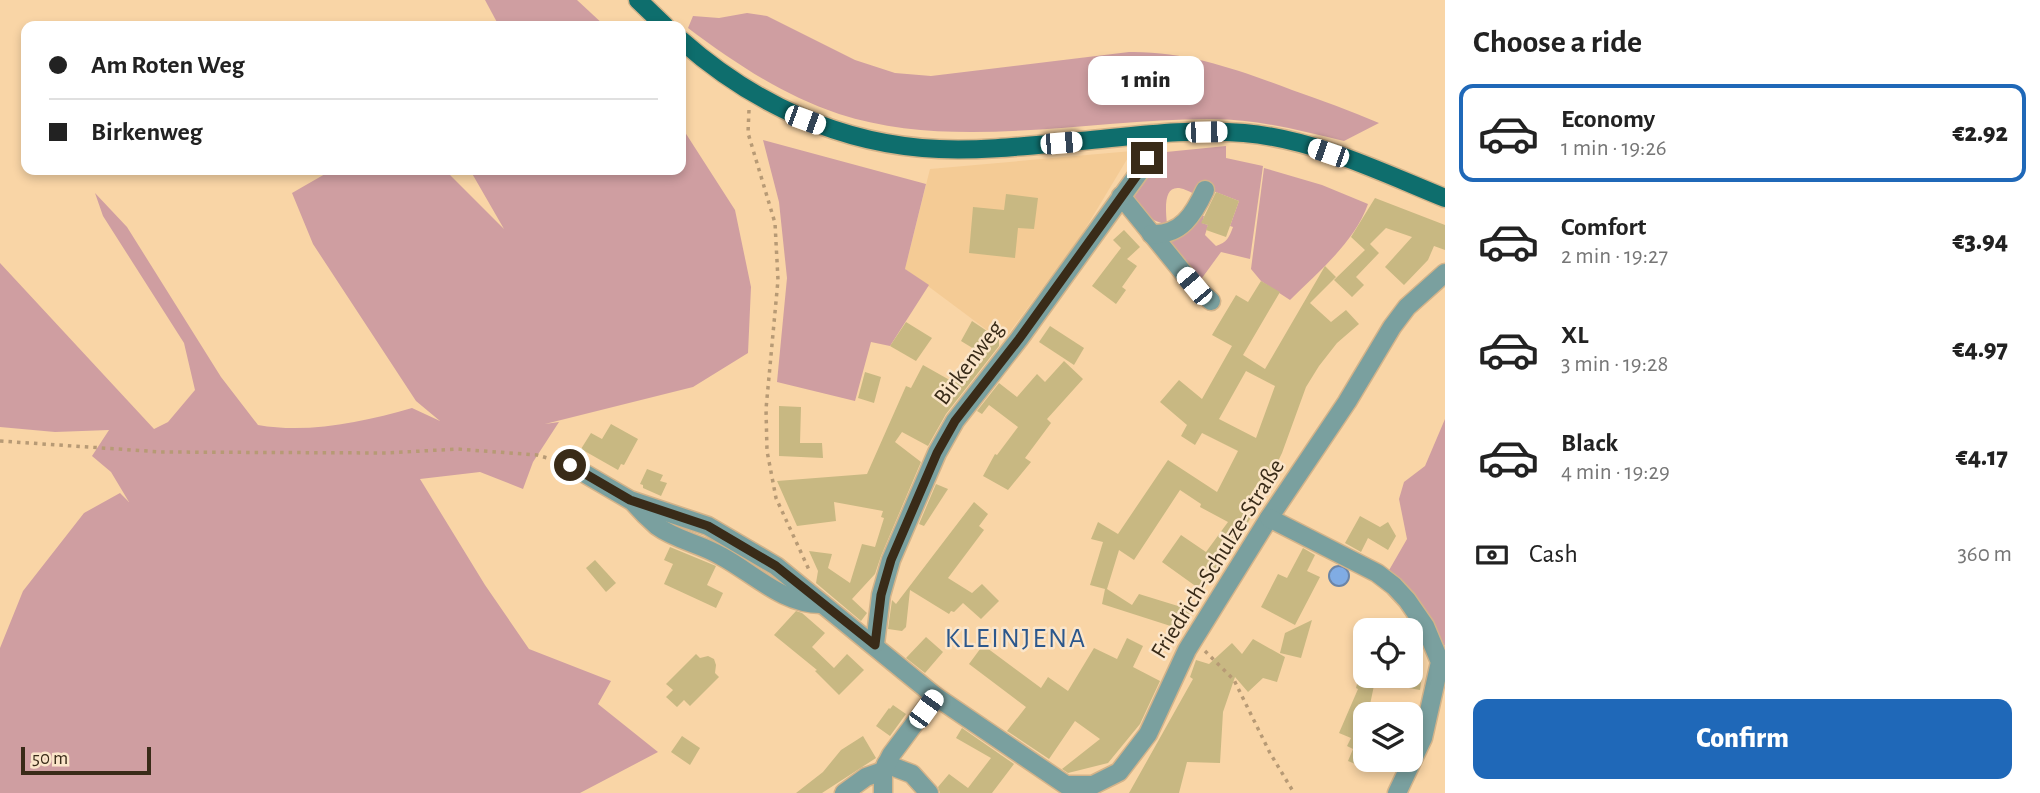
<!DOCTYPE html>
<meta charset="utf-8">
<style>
:root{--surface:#fff;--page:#f6f6f6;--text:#222;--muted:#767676;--line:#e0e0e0;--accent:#1f68b8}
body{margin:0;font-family:"Alegreya Sans",sans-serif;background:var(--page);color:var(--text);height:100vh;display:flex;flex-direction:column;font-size:26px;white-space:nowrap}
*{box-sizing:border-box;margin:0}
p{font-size:23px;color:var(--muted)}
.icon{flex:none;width:38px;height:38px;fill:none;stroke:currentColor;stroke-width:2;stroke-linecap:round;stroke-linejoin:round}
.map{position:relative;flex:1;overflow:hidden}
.panel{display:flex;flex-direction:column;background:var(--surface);width:595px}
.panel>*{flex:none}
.top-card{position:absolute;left:21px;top:21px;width:665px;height:154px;border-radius:14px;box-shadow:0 4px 10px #0003;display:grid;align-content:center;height:154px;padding:0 28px;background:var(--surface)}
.buttons{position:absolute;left:1353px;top:618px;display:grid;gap:14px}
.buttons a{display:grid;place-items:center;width:70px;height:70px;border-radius:14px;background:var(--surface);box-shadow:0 4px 10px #0003;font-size:35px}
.scale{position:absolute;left:21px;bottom:18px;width:130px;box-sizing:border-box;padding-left:7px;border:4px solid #392b18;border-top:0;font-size:19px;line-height:24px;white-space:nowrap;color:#392b18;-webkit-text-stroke:5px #fbe5c9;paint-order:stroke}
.end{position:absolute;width:32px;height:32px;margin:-16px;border:9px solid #392b18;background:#fff;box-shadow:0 0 0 4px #fff}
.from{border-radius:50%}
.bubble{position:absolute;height:49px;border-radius:14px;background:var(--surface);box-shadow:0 4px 10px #0003;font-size:23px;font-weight:800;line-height:49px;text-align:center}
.car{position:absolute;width:21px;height:42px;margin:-21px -10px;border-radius:9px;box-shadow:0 0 5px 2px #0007;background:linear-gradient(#fff 24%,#345 0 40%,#fff 0 76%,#345 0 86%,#fff 0)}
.top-card b{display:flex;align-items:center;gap:24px;height:66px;font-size:26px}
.top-card b+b{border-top:2px solid var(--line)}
.top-card i{width:18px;height:18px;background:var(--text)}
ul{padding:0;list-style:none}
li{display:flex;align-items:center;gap:21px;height:98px;margin:0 14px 10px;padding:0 14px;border:4px solid transparent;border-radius:14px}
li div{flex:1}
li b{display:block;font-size:26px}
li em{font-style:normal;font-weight:800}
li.selected{border-color:var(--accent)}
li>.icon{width:63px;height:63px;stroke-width:1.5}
h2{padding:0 28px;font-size:32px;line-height:84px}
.pay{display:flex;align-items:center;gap:18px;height:77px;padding:0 28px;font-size:26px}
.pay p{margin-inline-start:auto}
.action{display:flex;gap:14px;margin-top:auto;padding:14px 28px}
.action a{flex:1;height:80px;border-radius:14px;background:var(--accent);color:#fff;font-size:28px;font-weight:800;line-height:80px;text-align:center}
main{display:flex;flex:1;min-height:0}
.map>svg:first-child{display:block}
</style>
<main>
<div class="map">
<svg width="1445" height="793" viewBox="0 0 1445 793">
<rect width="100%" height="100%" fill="#f9d5a6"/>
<path fill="#f4cb95" d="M1132,151l-51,85 -77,104 -5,-1 -94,-70 25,-100z"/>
<g fill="#cf9ea1">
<path d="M485,0h92l28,26h-106z"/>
<path d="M747,13l20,3 88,44 40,13 36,3 198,-24c58,-1 110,18 163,38 29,10 59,21 87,33l-35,18c-43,-10 -87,-22 -131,-22 -121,-1 -257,33 -374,-5 -57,-19 -104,-51 -151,-86l5,-12 26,2z"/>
<path d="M681,126l54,84 16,77 -3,66 -55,34 -148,37 14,-2 -26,40 -10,27 -43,-17 -60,7 65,106 44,64 82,32 -13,23 60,48 -78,41h-580v-145l23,-57 61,-78 36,-20 9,9 -18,-30 -19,-16 17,-26 -54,2 -55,-5v-164l154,166 14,-7 27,-32 -11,-47 -81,-127 -8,-23 32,34 94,150 37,48c50,9 105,-3 154,-17l28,13 -24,-20 -103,-157 -21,-51 40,-23h113l59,59 -34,-59h211z"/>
<path d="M763,140l163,44 -21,85 24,16 -39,61 -19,-4 -16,59 -78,-19 10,-104 -8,-76z"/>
<path d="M1226,146v12l37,8 -13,93 -29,-7 -19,26 -10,-2 -22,-30 4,-11 25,-20 5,1 -2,7 6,2 -3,10 11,11c11,-4 13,-8 17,-19l-3,-1 9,-25 -26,-10 -16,5c-31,-20 -33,1 -30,28 -15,-2 -30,-12 -33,-27l32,-45z"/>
<path d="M1264,168l58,17 46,19c-14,39 -49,67 -78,96l-29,-19 -10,-12z"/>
<path d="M1445,419v227l-38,-55 -19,-19 19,-33 -8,-40 5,-17 21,-16z"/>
</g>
<circle fill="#80ace4" stroke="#6b85a7" stroke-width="2" cx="1339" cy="576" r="10"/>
<g fill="#c8b882" fill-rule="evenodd">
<path d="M1216,192l23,9 -13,36 -20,-7 2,-5 -7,-2z"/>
<path d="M1006,194l32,4 -4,31 -16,-1 -3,30 -46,-5 4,-46 31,3z"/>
<path d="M1375,198l70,27v25l-11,-4 -6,14 -24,25 -19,-18 27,-30 -26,-9 -21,21 5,-5 9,9 -23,24 8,8 -12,12 -18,-17 31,-30 -14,-13z"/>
<path d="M1124,230l16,17 -13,12 10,7 -15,21 4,3 -10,14 -24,-18 29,-38 -8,-8z"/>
<path d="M1325,266l11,11 -26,26 21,19 15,-12 13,14 -22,19 -18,23 -13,21 -24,66 -17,35 -8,-4 -13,22 10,6 -12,21 -41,57 -39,-28 19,-27 25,17 22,-30 -28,-15 1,-3 -21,-14 -46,70 -15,-10 -12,39 25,16 7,-11 52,16 -8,20 -81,-26 3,-15 -15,-4 13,-43 -12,-3 7,-17 20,12 50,-74 49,32 21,-41 -36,-18 -7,12 -14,-9 6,-11 -27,-23 19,-22 23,19 30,-53 -20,-11 24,-40 12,7 13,-21 19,11 -37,63 22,14zM1246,371l29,15 -19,52 -37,-19z"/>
<path d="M972,321l27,18v7l-53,68 -18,32 -26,-14 -7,10 26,20 -40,94 -6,18 -23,25 15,14 -6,8 -45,-38 2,-12 -9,-20 23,3 -4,14 22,15 12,-39 13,3 9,-29 -3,-1 2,-6 -49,-9 2,19 -39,5 -20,-45 90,-7 39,-88 5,2 12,-23 32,18 24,-31 -18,-11z"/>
<path d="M906,322l26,16 -16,23 -26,-15z"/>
<path d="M1050,326l34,22 -10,17 -35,-23z"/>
<path d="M1064,361l19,18 -36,40 4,4 -26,35 6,4 -23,28 -25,-14 12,-22 2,1 21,-28 -29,-22 -7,9 -5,-3 22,-28 18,14 20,-23 8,8z"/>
<path d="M865,372l16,5 -7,26 -16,-5z"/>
<path d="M779,406l22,1 -1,36h22l1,15 -44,-2z"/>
<path d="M611,424l27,15 -14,26 -3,-1 -3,6 -37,-21 10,-16 11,6z"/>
<path d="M647,469l16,6 -3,6 7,2 -6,13 -18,-8v-3l-3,-1z"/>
<path d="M936,484l12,5 -24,37 -5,-2z"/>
<path d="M974,502l14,12 -9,12 5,4 -36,48 24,15 10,-9 17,17 -18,18 -18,-16 -9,9 -3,-1 -2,3 -39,-24 -4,37 -4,4 -14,-2 4,-29 4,4z"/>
<path d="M1360,516l20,11 8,-5 8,14 -8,14 -20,-12 -7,14 -16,-9z"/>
<path d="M670,547l46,19 -9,19 16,8 -7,15 -52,-24 9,-20 -9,-4z"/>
<path d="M1303,548l12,7 -8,16 13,6 -25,48 -34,-18 17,-33 9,4z"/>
<path d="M595,560l21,23 -10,9 -20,-24z"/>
<path d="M796,611l6,2 23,20 -13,14 22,21 13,-14 17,16 -25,25 -24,-24 2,-1 -43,-35z"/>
<path d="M1312,620l-11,38 -21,-5 5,-20z"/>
<path d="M926,637l17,15 -18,21 -19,-15z"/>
<path d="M1127,638l16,8 -10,21 27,14 -20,43 -32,39 -40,10 -6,-4 38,-30 -25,-18 -26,38 -42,-28 19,-24 -57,-43 14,-19 58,43 7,-11 20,14 26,-43 23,11z"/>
<path d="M1253,639l32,18 -8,25 -14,-4 -15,14 -13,-15 -12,35 -3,51 -33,-1 -8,31h-50l64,-114 -3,-2 6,-17 13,4 23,-21 10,11z"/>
<path d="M696,654l4,4 8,-2 6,3 2,6 -1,8 4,4 -29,29 -6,-6 -7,7 -11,-10 7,-7 -7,-6z"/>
<path d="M1359,676h17l-8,38h-3v54l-17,-7 5,-12 -6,-3 4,-8 -12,-5 19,-44 -2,-1z"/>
<path d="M1380,676h42l-2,14 -40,-7z"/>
<path d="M893,705l13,9 -16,22 -14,-10 13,-18 1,1z"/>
<path d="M962,728l52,36 -22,29h-52l-2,-6 11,-13 19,14 23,-30 -35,-20z"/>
<path d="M682,736l18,12 -10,17 -19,-13z"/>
<path d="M863,736l13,22 -54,35h-26l27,-21 18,-22z"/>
</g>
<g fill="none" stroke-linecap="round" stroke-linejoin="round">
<defs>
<g id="minor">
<path d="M1121,196l73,90 17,15"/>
<path d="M1151,234c30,2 43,-20 54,-44"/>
<path d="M570,465l60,35 78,26 68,40 159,130 131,89h27l26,-13 29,-38 39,-84 82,-132 78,-116 45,-75 15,-20 38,-34"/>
<path d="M634,503c7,8 15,16 23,23 19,14 44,18 64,30 32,17 63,49 101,48"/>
<path d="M1269,518l108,55 17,13 13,14 18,26 15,36 -17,76 -26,55"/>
<path d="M875,644l6,-49 10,-35 46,-107 18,-32 64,-82 124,-172 4,-9 -1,-23"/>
<path d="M886,764l26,10 17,19"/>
<path d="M844,793l22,-16 17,-6"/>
<path d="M883,793v-22l8,-16 44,-59"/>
</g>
<g id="major">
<path d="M638,0l27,26"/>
<path d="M681,40c72,64 161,105 258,109 47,2 95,-4 142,-8 54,-5 109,-13 163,-8 70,6 137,39 201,65"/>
</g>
</defs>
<use href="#minor" stroke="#d3b38a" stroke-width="21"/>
<use href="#major" stroke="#d3b38a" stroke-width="21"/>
<g stroke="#b79a75" stroke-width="3.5" stroke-dasharray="3.5 5" stroke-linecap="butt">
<path d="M749,110l-1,23 27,90 3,57 -12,129 1,42 9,47 34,74"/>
<path d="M0,441l161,11 226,1 70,-4 80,6 17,5"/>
<path d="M1205,651l29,29 36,73 24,40"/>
</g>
<use href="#minor" stroke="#7aa09f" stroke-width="18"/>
<use href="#major" stroke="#0e6e6d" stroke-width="18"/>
</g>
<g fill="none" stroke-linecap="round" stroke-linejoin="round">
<path stroke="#392b18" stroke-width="9" d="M570,465l60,35 78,26 68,40 99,79 6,-50 10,-35 46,-107 18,-32 64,-82 124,-172 4,-9"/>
</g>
<g text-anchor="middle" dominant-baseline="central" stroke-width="5" stroke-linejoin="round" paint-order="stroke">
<g font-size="24" fill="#392b18" stroke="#fbe5c9">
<text transform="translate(969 363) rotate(-53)">Birkenweg</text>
<text transform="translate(1218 559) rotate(-58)">Friedrich-Schulze-Straße</text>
</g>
<g font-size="28" letter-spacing="2" fill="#2b578c" stroke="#fbe5c9">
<text x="1016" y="639">KLEINJENA</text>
</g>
</g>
</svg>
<div class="buttons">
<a><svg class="icon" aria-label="locate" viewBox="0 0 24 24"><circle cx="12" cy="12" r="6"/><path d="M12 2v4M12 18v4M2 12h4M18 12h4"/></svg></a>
<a><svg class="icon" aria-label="layers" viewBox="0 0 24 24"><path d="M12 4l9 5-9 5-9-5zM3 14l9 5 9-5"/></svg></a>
</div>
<div class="scale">50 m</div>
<i class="end from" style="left:570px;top:465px"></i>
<i class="end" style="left:1147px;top:158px"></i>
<div class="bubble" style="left:1088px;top:56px;width:116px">1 min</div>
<i class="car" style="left:805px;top:120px;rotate:110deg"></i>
<i class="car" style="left:1206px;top:132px;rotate:89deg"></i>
<i class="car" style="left:1061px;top:143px;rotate:85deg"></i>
<i class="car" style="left:1328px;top:153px;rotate:289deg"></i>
<i class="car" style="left:1194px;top:286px;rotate:320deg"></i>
<i class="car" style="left:926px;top:709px;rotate:36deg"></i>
<div class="top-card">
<b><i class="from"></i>Am Roten Weg</b>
<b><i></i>Birkenweg</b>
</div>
</div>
<section class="panel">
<h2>Choose a ride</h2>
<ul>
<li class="selected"><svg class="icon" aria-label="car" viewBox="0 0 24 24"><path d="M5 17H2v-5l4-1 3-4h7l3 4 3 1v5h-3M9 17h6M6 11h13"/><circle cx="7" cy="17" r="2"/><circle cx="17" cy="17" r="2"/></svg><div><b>Economy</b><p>1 min · 19:26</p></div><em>€2.92</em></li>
<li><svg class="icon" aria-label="car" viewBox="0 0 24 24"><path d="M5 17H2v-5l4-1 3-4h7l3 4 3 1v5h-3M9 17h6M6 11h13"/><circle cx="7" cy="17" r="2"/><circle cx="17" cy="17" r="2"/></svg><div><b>Comfort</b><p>2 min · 19:27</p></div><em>€3.94</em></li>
<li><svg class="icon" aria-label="car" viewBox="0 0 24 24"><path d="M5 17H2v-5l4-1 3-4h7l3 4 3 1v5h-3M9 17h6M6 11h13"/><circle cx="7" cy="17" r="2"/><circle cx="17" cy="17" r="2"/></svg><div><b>XL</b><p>3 min · 19:28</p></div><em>€4.97</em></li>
<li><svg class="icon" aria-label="car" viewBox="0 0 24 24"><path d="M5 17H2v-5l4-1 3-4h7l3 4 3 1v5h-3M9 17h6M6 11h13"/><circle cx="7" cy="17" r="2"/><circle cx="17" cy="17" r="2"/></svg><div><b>Black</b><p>4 min · 19:29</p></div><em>€4.17</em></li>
</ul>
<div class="pay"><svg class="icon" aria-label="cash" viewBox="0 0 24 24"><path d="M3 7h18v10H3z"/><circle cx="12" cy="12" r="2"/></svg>Cash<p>360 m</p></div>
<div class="action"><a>Confirm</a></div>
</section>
</main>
